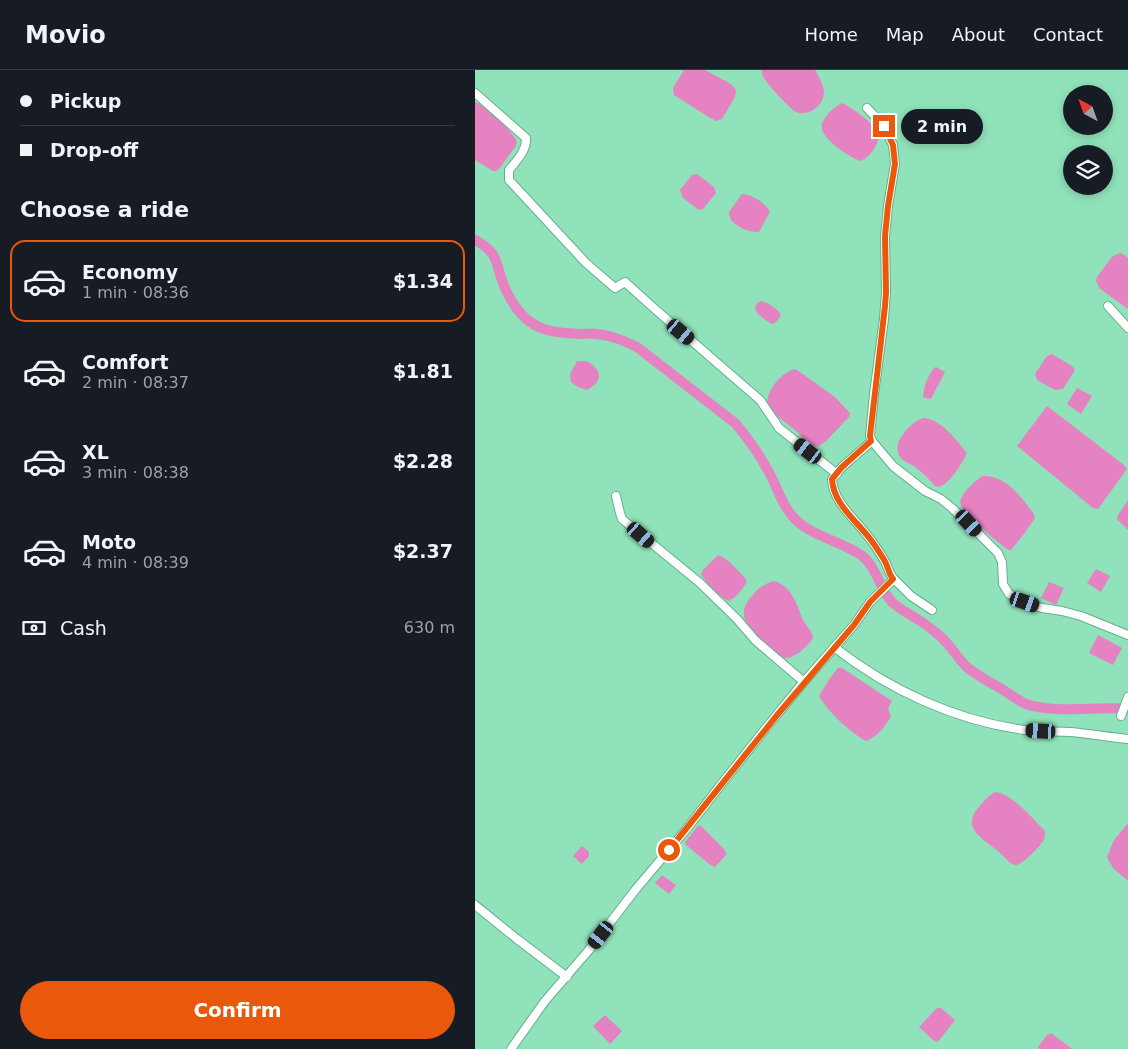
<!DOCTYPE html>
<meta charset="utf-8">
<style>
:root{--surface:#171b24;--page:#20242c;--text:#f1f3f6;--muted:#9ea1a6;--line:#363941;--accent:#ea580c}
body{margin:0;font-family:"DejaVu Sans",sans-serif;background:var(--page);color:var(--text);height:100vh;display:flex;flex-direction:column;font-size:19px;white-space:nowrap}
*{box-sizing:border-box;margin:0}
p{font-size:16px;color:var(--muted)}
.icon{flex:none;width:28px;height:28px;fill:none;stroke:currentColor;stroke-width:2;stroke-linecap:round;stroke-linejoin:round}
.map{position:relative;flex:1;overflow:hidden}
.panel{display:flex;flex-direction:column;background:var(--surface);width:475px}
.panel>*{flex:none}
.banner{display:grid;align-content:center;height:110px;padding:0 20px;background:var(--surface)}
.needle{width:32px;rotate:319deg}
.tools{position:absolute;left:588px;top:15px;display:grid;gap:10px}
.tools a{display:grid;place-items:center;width:50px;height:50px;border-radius:50%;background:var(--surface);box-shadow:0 2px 8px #0003;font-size:25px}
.end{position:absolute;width:22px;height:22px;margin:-11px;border:6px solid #ea580c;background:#fff;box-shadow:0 0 0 2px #fff}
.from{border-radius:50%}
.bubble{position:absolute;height:35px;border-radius:18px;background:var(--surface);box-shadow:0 2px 8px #0003;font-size:16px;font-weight:800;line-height:35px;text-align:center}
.car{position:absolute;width:15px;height:30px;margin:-15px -8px;border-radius:6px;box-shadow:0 0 4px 1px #0007;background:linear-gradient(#222 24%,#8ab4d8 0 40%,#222 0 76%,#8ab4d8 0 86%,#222 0)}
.banner b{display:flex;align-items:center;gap:18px;height:48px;font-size:19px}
.banner b+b{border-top:1px solid var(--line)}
.banner i{width:12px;height:12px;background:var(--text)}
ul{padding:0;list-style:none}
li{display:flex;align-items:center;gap:15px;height:82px;margin:0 10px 8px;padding:0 10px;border:2px solid transparent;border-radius:15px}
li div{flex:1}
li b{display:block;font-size:19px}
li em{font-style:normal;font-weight:800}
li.selected{border-color:var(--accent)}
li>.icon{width:45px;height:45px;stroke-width:1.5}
h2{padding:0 20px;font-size:22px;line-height:60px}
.pay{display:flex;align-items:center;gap:12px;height:55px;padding:0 20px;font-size:19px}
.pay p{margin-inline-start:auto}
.action{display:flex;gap:10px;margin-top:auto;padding:10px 20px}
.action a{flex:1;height:58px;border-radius:30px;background:var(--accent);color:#fff;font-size:20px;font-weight:800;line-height:58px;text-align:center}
header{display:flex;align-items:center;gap:30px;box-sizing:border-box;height:70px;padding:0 25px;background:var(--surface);border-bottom:1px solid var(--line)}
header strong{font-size:24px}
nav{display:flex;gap:28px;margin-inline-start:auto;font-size:18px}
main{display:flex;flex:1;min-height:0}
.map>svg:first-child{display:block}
</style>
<header>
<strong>Movio</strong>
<nav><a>Home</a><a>Map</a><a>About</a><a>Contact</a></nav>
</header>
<main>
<section class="panel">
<div class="banner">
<b><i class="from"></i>Pickup</b>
<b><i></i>Drop-off</b>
</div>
<h2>Choose a ride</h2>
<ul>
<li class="selected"><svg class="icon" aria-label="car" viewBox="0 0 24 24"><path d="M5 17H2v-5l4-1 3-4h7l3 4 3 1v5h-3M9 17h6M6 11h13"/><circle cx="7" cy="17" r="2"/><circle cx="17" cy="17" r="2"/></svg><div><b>Economy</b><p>1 min · 08:36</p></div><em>$1.34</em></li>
<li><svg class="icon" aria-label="car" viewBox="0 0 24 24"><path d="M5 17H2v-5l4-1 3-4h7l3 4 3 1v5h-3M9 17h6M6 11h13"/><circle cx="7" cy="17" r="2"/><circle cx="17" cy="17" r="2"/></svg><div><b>Comfort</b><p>2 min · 08:37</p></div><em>$1.81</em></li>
<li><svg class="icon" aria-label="car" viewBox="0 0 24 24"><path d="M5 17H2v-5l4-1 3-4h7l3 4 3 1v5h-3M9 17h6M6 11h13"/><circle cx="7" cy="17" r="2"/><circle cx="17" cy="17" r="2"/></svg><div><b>XL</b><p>3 min · 08:38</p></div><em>$2.28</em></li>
<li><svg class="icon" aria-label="car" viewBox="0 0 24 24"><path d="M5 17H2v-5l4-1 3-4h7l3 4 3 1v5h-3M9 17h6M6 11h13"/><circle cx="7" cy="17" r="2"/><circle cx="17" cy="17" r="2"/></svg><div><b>Moto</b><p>4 min · 08:39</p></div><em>$2.37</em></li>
</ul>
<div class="pay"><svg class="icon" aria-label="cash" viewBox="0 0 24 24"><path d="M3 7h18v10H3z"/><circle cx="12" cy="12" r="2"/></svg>Cash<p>630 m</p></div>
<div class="action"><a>Confirm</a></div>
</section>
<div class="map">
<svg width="653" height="979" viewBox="0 0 653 979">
<rect width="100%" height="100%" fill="#90e2ba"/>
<g fill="#e582c1">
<path d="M209,0h21l26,14 5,6 -1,7 -13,22 -6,2 -9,-5 -33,-21 -1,-7z"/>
<path d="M287,0h53c4,7 8,14 9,22 0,13 -15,25 -28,20 -6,-3 -29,-28 -32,-34 -2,-4 -2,-4 -2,-8z"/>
<path d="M0,32h1c16,11 30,22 41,39l-1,5 -17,23 -3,2h-3l-18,-11z"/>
<path d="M368,33c11,7 33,20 35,33 1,4 -1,8 -3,11 -3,6 -8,11 -14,14 -11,-3 -37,-21 -39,-32 -1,-6 2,-10 6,-15 4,-5 9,-9 15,-11z"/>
<path d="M222,104l17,13 2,6 -13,16 -4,1 -16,-12 -3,-8 12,-15z"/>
<path d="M267,124c9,0 25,10 28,18l-11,20c-9,1 -22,-5 -28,-12 -1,-2 -2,-5 -2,-8z"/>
<path d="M646,183l7,5v51l-29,-21 -3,-7 1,-4 15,-20 3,-2z"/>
<path d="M286,231c8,2 15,7 20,14l-4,6 -4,3c-9,-4 -27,-16 -12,-23z"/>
<path d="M577,284l20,12 3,4 -12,19 -8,1 -18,-10 -2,-6 12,-18z"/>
<path d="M102,291c3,0 6,0 9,0 6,2 14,10 13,16 -1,6 -7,10 -12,13l-9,-3 -7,-5 -1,-8z"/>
<path d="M461,297l9,5 -14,27 -8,-2c1,-12 4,-19 11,-29z"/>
<path d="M319,299l3,1 38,27 15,16 -1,4 -23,24 -7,5h-5l-8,-5 -11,-11 -22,-17 -6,-10c1,-14 13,-29 27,-34z"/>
<path d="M602,318l15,8 -11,18 -14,-10z"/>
<path d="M572,336l77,59 3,4 -29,40 -5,-1 -76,-62z"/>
<path d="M449,348c17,1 33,23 43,35 -4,9 -16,28 -24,32 -4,2 -4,2 -8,1 -6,-7 -13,-14 -21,-20 -3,-2 -10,-4 -13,-8 -12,-14 10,-37 23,-40z"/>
<path d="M507,406c20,-1 34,14 45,29 3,5 7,7 8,13l-11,16 -13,16h-3l-20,-16 -26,-26 -2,-6c3,-11 13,-19 22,-26z"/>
<path d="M653,430v30l-11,-11 1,-4z"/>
<path d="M243,485c10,3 19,15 27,23l2,3c-4,8 -10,16 -18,20 -9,-3 -23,-18 -28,-27l2,-4z"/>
<path d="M621,499l14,7 -9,16 -14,-9z"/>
<path d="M299,511c18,5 23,24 29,39 3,6 9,10 10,18 -5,8 -19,22 -31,20 -7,-1 -13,-9 -18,-14 -15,-15 -30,-29 -12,-48 6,-8 12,-12 22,-15z"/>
<path d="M574,512l15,6 -8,17 -15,-7z"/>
<path d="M623,565l24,13 -9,17 -24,-12z"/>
<path d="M363,598h4l50,33 -4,8 3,7c-5,10 -14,21 -25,25 -16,-9 -38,-29 -47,-45l11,-18z"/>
<path d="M520,722c18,2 38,27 50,39 0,3 0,6 -1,8 -3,7 -21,25 -28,26 -6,0 -13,-10 -18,-14 -15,-12 -37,-23 -20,-43 5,-6 10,-12 17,-16z"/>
<path d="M653,753v58l-15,-13 -6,-11 7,-17z"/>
<path d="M223,756h3l23,23 3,5 -12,13 -6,-3 -23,-19 -1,-3z"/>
<path d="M107,776l7,6v4l-7,8 -9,-8z"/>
<path d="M187,805l14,10 -7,9 -14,-11z"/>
<path d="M462,938h4l14,12 -17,22 -5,-2 -14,-13z"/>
<path d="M130,945l17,16 -12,13 -17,-18z"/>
<path d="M576,963l21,16h-33l-1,-2 9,-12z"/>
</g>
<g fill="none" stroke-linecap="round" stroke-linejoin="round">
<path stroke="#e582c1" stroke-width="10" d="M0,170c24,13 20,22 28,43 6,15 14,29 26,38 15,12 34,12 52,13 5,0 10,-1 15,0 15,1 28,7 41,13l98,76c14,16 26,34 36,53 7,14 12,31 24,43 18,18 46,22 66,36 16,12 18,33 31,47 7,7 16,11 25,17 9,5 16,11 24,18 10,9 17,22 27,31 10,8 21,14 32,20 9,5 17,12 26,16 28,10 72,2 102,5"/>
<defs>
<g id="street">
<path d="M0,23l51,45c1,13 -10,23 -17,32v10l77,83 29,25 10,-6 31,28 104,90 19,28 58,46"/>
<path d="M392,38l17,18 9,19 2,19 -7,42 -3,30 1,56 -2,27 -10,75 -4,42 2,5 21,25 32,25 16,8 11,9 16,15 30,30 4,9 1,22 6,10 16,8 17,6 20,3 19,5 47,19"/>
<path d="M633,236l20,22"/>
<path d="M397,371l-30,26 -10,12c1,23 22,39 35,56 6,7 11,15 16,23 5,7 5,15 11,21"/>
<path d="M141,426l4,17 2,6 78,64 37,36 18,21 49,42"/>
<path d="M359,577c55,43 122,74 191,83 15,2 31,1 46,2 19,2 38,5 57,7"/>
<path d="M646,646l7,-19"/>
<path d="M0,835l42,34 50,38"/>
<path d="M36,979l34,-48 44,-51 47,-61 49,-58 38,-49 43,-54 36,-44 52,-59 16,-23 24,-23 17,17 21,14"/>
</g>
</defs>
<use href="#street" stroke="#61b18c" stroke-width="10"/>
<use href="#street" stroke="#fff" stroke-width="8"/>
</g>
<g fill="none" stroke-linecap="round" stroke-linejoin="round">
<path stroke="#ea580c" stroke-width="6" d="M194,780l109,-136 76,-89 16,-23 23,-23c-5,-6 -5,-14 -10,-21 -5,-8 -10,-16 -16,-23 -14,-17 -34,-33 -35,-56l10,-12 29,-26 -1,-5 15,-130 1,-14 -1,-56 3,-30 7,-42 -2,-19 -9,-19"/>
</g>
</svg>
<div class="tools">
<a><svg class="needle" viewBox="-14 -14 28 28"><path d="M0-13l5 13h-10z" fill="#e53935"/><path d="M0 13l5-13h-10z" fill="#9ea1a6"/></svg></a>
<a><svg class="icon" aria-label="layers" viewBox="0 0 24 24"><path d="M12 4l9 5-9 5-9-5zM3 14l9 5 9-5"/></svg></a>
</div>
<i class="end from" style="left:194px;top:780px"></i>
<i class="end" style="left:409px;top:56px"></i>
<div class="bubble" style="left:426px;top:39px;width:82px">2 min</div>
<i class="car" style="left:206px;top:262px;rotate:130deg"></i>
<i class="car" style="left:333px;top:381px;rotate:308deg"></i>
<i class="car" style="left:494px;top:453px;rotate:137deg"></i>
<i class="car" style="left:166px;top:465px;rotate:131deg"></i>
<i class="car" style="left:550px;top:532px;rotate:109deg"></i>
<i class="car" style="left:566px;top:661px;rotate:273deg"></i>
<i class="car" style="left:126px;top:865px;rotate:218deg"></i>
</div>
</main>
